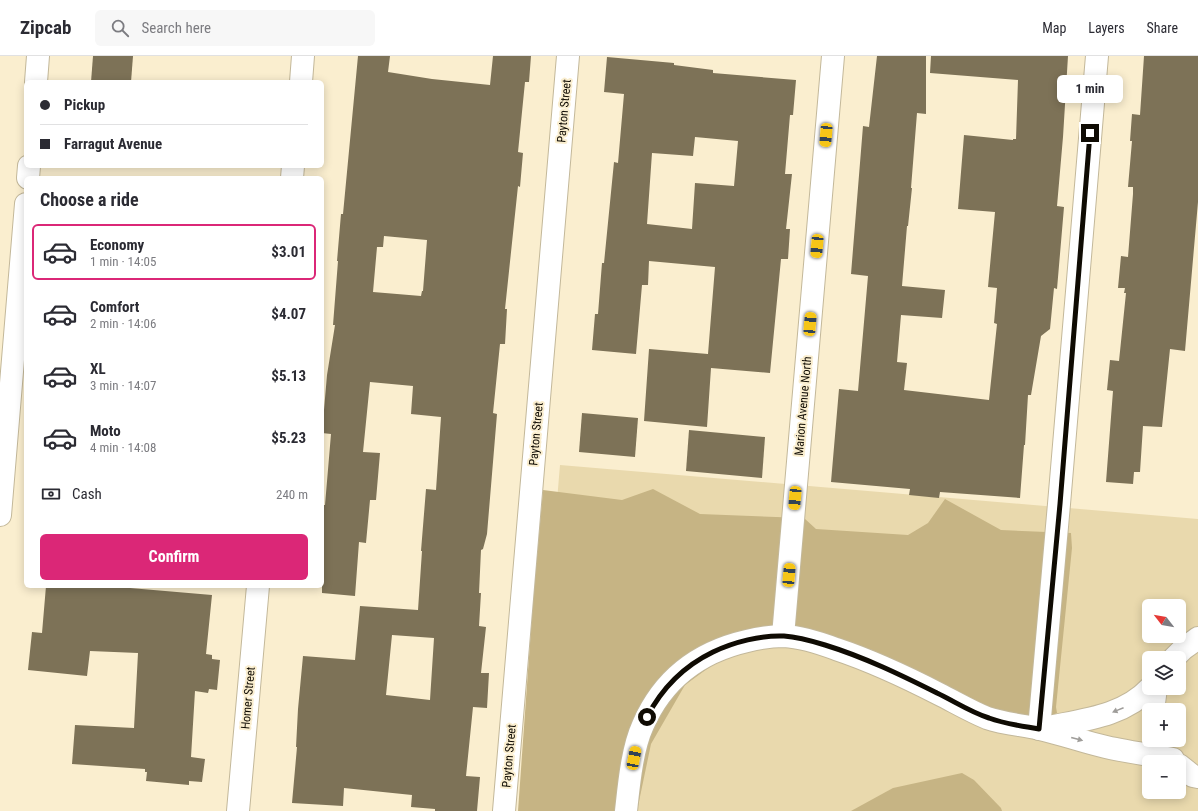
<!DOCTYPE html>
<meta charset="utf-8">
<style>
:root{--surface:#fff;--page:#f7f7f7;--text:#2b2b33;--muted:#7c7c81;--line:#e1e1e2;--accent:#db2777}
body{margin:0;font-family:"Roboto Condensed",sans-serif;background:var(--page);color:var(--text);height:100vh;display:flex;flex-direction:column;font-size:15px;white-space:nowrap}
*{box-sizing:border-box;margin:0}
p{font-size:13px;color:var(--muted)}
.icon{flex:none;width:22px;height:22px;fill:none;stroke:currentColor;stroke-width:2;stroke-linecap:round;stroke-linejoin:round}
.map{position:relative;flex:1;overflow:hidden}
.panel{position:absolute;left:24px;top:120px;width:300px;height:412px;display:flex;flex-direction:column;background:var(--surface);border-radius:6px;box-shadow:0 2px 10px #0003}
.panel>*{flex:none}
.hud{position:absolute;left:24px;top:24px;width:300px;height:88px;border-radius:6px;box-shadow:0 2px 10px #0003;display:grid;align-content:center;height:88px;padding:0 16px;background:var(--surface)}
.needle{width:26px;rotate:301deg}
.controls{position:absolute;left:1142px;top:543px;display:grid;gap:8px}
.controls a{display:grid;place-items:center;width:44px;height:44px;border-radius:6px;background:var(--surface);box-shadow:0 2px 10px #0003;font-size:20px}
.end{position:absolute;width:18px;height:18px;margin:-9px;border:5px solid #0f0b03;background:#fff;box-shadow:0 0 0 2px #fff}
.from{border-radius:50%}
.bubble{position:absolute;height:28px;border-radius:6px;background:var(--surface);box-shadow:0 2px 10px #0003;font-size:13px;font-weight:700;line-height:28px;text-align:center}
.car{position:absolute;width:12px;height:24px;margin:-12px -6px;border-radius:5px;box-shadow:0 0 3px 1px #0007;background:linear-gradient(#f5c518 24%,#345 0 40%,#f5c518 0 76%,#345 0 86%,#f5c518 0)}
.hud b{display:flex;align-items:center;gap:14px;height:38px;font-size:15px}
.hud b+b{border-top:1px solid var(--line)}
.hud i{width:10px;height:10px;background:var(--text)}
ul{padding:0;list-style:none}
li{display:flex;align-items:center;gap:12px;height:56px;margin:0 8px 6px;padding:0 8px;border:2px solid transparent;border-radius:6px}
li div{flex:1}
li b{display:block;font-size:15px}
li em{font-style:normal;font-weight:700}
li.current{border-color:var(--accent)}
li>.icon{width:36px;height:36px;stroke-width:1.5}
h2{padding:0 16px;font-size:18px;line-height:48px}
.pay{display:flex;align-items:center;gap:10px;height:44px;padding:0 16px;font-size:15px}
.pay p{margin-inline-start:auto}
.action{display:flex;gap:8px;margin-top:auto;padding:8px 16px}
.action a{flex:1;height:46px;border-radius:6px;background:var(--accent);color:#fff;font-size:16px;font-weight:700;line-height:46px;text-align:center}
header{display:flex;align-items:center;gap:24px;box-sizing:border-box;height:56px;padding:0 20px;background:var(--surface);border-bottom:1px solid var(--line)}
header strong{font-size:19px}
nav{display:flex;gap:22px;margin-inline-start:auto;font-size:14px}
.search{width:280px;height:36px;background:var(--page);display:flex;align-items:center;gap:10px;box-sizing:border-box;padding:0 14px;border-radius:6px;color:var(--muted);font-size:15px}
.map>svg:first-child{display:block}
</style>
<header>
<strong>Zipcab</strong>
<div class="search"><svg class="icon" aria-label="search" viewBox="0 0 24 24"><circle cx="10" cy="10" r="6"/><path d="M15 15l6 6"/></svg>Search here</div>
<nav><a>Map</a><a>Layers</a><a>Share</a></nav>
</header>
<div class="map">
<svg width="1198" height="755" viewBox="0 0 1198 755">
<rect width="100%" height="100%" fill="#faeecf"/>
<path fill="#e9d9ad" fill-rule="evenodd" d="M560,409l638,54v292h-667zM1149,550h30v30h-30zM1149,602h30v30h-30zM1149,654h30v30h-30zM1149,706h30v30h-30z"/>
<g fill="#c6b484">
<path d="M653,433l47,25 104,4 12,11 92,6 20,-12 17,-24 56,31 70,3 1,15 -16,159 1,6 -8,4 -35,1 -219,-74 -44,3 -40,19 -26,19 -34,59 -14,67h-119l15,-210 10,-111 79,10z"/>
<path d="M962,717l12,7 27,28 1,3h-151l42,-23z"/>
</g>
<g fill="#7d7257" fill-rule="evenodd">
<path d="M93,0h40l-2,26h-40z"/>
<path d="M358,0h32l-2,16 44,7 58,6 3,-29h38l-2,26h-4l-7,70 5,1 -3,34 -2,-1 -13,123h2l-2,35h-5l-7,69 4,1 -10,120 -4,15 -2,1 -2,43h2l-2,33 7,1 -5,46h8l-2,35 -14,-1 -7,69 14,1 -3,34h-42v-2l-24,-2 1,-12 -68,-7 -1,18 -51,-3 5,-56h-1l2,-38 5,-53 52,4 5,-54 58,4 4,-59h-1l5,-62 10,1 5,-73 -30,-3 2,-28 -43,-4 -7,70 17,1 -4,47h-6l-4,43 -7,-1 -4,54 -33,-3v-88h3l6,-71 -9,-1 5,-58 8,-50h-2l5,-64h-1l4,-47h2zM384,180l43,4 -4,51h-1l-1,5 -48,-4 4,-45h6zM392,579l42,3 -4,62 -44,-5z"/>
<path d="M877,0h49v58l-9,-1 -6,75h1l-4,38h-1l-5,60 43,4 -3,28 -41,-3 -4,47 10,1 -3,27 85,10 8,-76 -3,-1 3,-35 -9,-1 7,-75 -37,-3 6,-74 49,5v-1h3l2,-59 -88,-7 1,-17h137l-5,81 -6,69 7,1 -7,82 -3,-1 -4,41 -9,7 -10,59h-3l-3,50h-1l-4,53 -80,-6 -1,6 -30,-3 1,-6 -79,-7 8,-93 19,2 10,-115 -17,-2 12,-148 6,1z"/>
<path d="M1144,0h54v146l-13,149 -15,-2 -8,78 -19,-1 -3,46h-6l-1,12 -27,-2 7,-91 -6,-1 3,-30 9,1 7,-68h-2l1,-5h-7l3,-32 7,1 5,-63v-7h-5l4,-46h-2l2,-27 8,1z"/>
<path d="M607,1l67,6v2l39,5v3l83,7 -3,35h-3l-5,59h7l-6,55h4l-2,30h-7l-11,114 -59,-5 -4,59 -63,-6 5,-72 59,5 7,-87 -66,-6 -1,24h-6l-6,69 -44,-4 3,-36h3l4,-51h2l10,-101 4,1 6,-69 -20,-2zM695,81l43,4 -4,45 -39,-3 -3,46 -45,-5 5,-71 41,3z"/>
<path d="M582,357l56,5 -3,39 -56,-5z"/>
<path d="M689,374l76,7 -3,41 -76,-7z"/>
<path d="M46,530h29l26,2v-2h29v2l82,7 -6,59 6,1v4l8,1 -3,30 -8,-1 -1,4 -13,-2 -4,66 14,2 -3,23 -13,-1v4l-43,-4 1,-9h-2v-3l-73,-5 3,-39 59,3 4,-75 -48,-2 -3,25 -59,-6 4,-38 10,1z"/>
</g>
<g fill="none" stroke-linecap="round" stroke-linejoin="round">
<defs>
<g id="street">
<path d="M36,26l2,-26"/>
<path d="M301,26l2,-26"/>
<path d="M28,122l1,-12"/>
<path d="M292,122l1,-12"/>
<path d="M0,459l26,-311"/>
<path d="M783,580l50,-580"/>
<path d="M1174,602l9,-9 15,-11"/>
<path d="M1154,654v-7l2,-15"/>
<path d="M1044,672c37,-8 79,-11 106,-40"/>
<path d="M1039,673l20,-225 38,-448"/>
<path d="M1179,709l14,11 5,1"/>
<path d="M238,755l20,-225"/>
<path d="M504,755l64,-755"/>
<path d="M626,755c3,-27 6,-62 17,-86 20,-46 56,-73 104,-84 12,-3 25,-5 37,-5 18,1 36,7 52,13 36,12 70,28 103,45 16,8 31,17 48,24 18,6 36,7 53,11 22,5 44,13 66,18 22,5 44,8 67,12"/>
</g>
</defs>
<use href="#street" stroke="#c3b89a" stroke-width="24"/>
<use href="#street" stroke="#fff" stroke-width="22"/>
</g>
<defs><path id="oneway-solid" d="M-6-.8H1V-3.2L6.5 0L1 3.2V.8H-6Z"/></defs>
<g fill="#9f9d9a">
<use href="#oneway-solid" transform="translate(1118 654) rotate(158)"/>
<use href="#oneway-solid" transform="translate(1077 683) rotate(15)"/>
</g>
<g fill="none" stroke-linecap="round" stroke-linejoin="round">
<path stroke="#0f0b03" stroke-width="5" d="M647,661c15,-29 37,-51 66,-65 21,-10 48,-17 71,-16 14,1 28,5 41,9 39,12 76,30 112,48 17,8 33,19 52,25 16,6 33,8 50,11l21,-225 30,-371"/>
</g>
<g text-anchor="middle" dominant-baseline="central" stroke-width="4" stroke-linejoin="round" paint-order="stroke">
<g font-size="12" fill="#0f0b03" stroke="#faeecf">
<text transform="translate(564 55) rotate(-85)">Payton Street</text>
<text transform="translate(803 350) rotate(-85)">Marion Avenue North</text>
<text transform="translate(536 378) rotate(-85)">Payton Street</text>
<text transform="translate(248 642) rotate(-85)">Homer Street</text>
<text transform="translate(509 700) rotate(-85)">Payton Street</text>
</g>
</g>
</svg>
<div class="controls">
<a><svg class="needle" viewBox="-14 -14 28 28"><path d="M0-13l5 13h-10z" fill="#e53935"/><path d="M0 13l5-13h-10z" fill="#7c7c81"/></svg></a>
<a><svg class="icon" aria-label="layers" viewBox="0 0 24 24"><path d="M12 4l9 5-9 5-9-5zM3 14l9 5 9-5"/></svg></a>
<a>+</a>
<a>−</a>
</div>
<i class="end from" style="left:647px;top:661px"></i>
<i class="end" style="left:1090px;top:77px"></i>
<div class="bubble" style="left:1057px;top:19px;width:66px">1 min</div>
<i class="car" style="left:826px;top:79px;rotate:185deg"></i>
<i class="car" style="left:817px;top:190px;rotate:185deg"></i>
<i class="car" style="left:810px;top:268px;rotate:5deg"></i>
<i class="car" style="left:795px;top:442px;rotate:185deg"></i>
<i class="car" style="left:789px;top:519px;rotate:5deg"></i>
<i class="car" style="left:634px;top:702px;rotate:11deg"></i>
<div class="hud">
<b><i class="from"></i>Pickup</b>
<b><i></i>Farragut Avenue</b>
</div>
<section class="panel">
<h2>Choose a ride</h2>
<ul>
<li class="current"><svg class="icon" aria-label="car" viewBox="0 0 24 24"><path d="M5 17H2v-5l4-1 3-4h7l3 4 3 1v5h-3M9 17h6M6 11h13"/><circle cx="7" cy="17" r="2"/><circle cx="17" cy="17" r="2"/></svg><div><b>Economy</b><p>1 min · 14:05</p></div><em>$3.01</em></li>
<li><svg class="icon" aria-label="car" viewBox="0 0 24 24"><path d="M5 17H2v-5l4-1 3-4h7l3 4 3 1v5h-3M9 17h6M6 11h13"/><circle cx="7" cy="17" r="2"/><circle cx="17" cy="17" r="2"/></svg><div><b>Comfort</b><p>2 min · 14:06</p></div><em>$4.07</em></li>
<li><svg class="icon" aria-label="car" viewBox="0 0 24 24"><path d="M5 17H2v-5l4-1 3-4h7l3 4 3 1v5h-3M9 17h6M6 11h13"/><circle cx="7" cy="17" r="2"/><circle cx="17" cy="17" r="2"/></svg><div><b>XL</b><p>3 min · 14:07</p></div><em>$5.13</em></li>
<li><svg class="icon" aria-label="car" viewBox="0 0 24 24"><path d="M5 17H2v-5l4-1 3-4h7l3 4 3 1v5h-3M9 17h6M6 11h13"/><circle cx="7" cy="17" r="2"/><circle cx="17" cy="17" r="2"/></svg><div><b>Moto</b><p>4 min · 14:08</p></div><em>$5.23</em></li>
</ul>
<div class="pay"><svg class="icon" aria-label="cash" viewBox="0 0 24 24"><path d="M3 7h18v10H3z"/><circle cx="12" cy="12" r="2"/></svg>Cash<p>240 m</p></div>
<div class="action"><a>Confirm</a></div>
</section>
</div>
